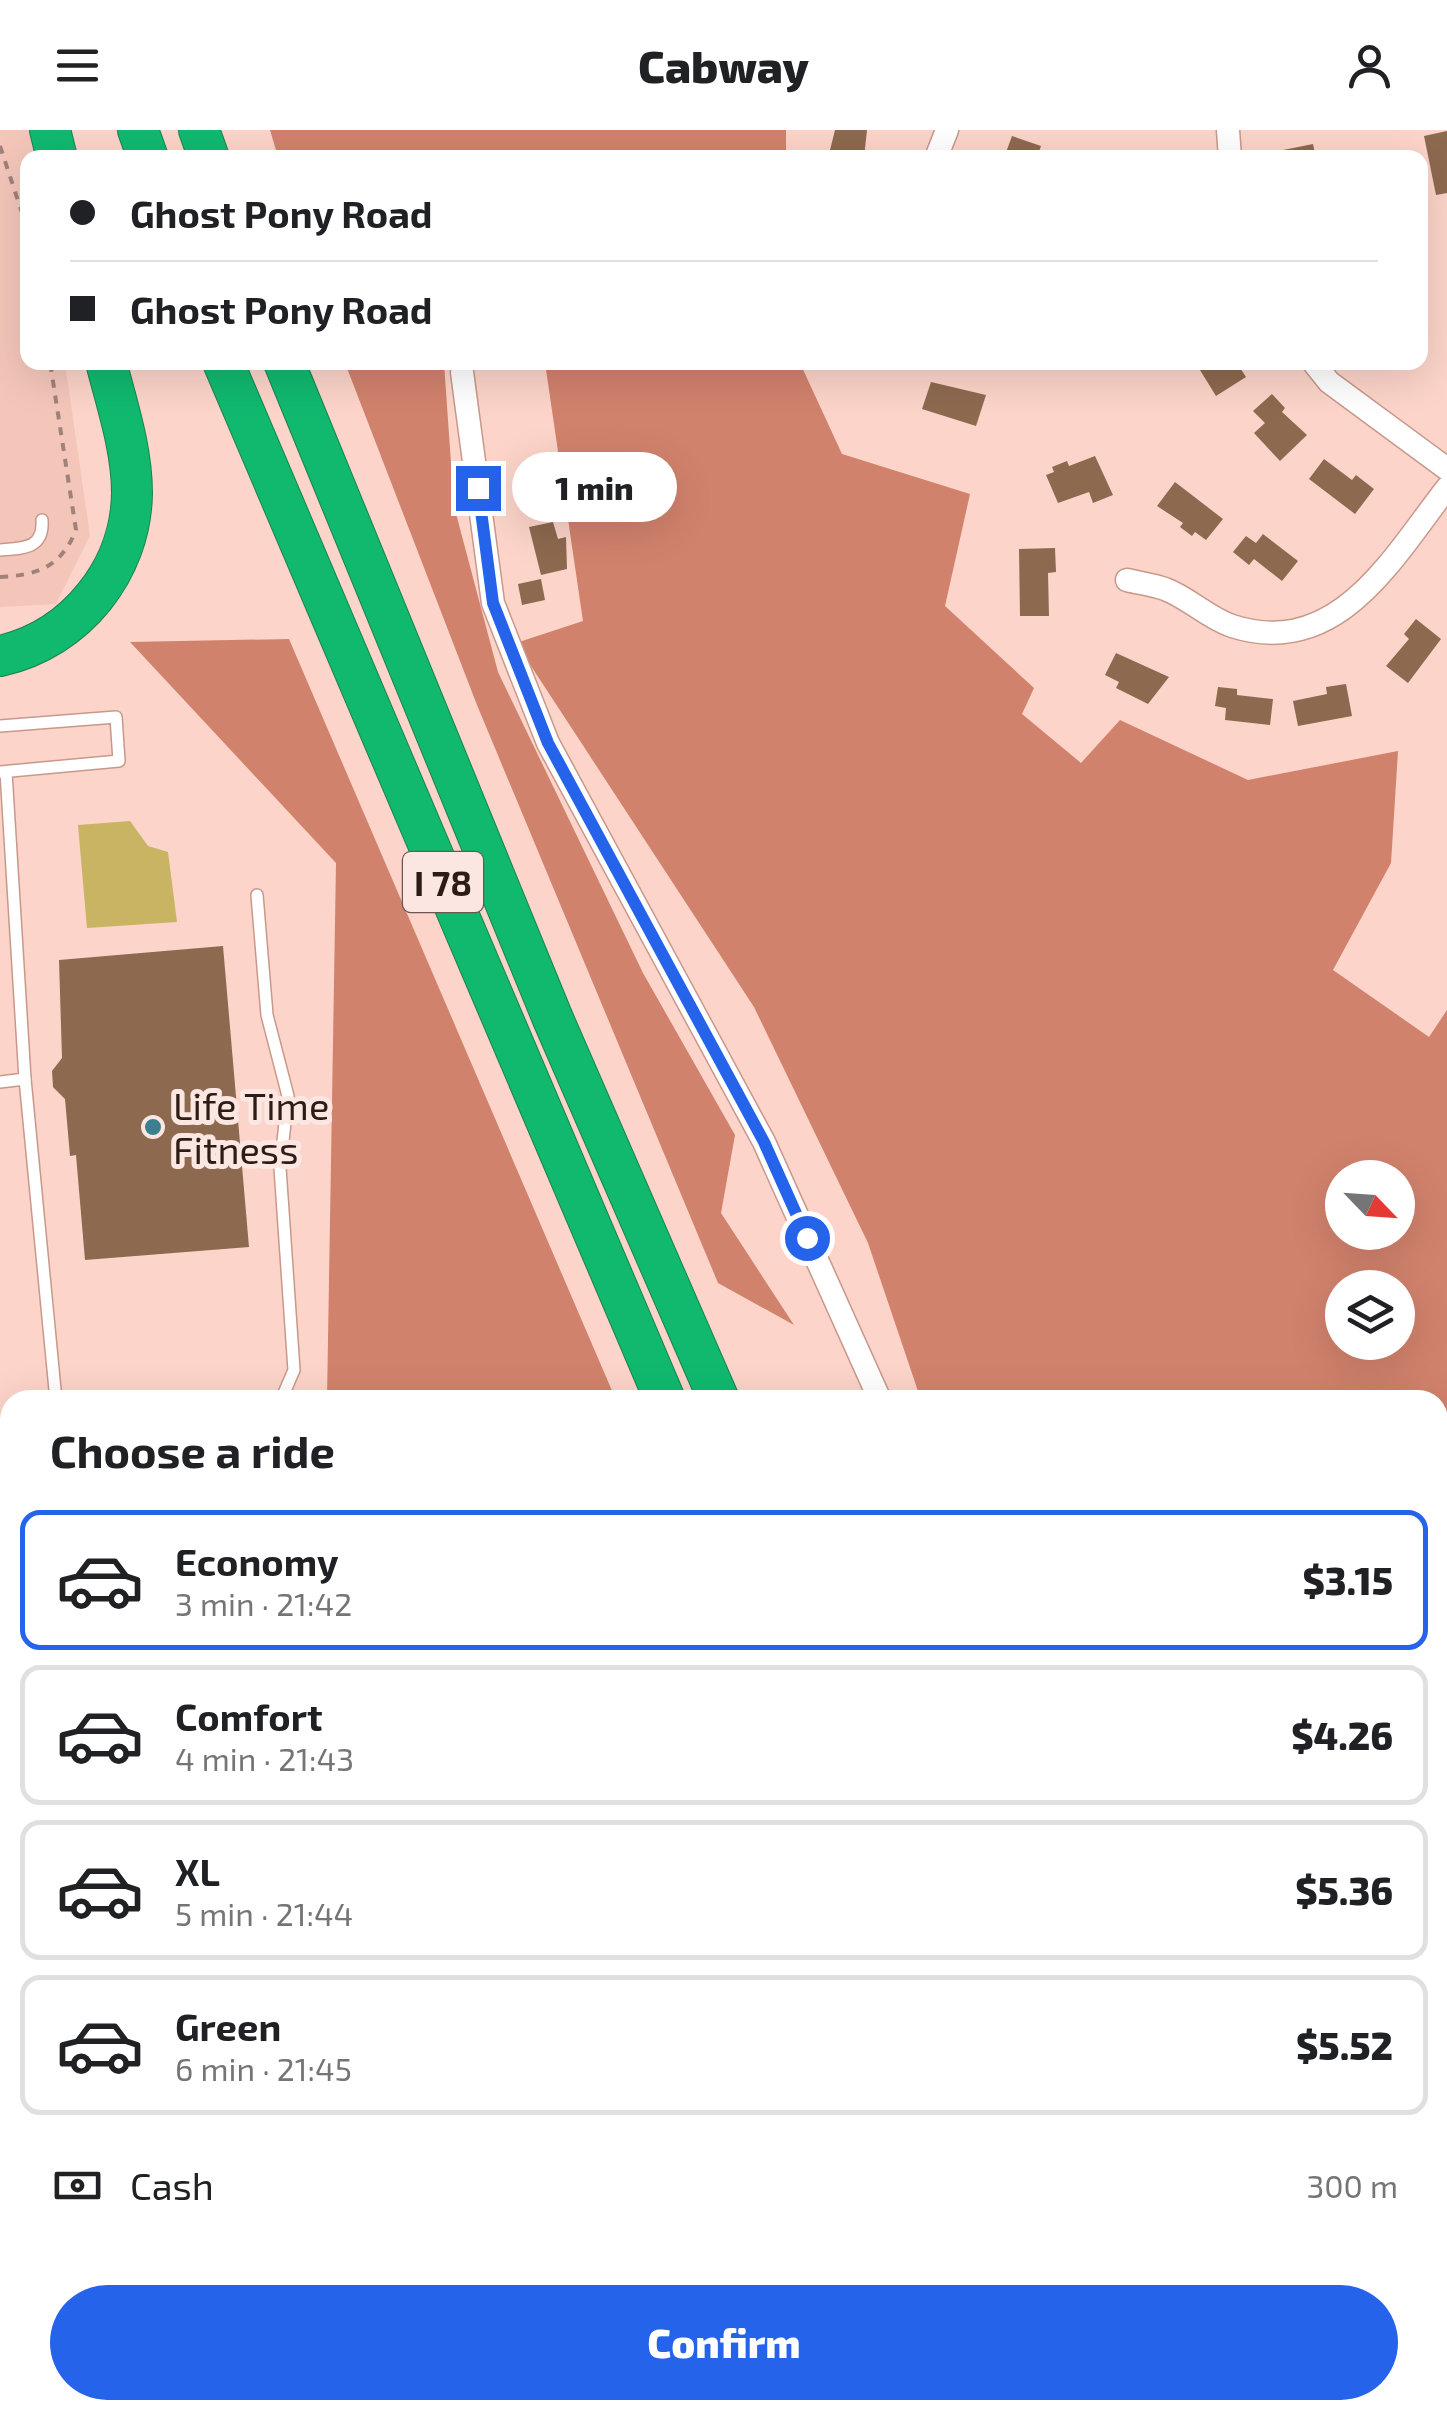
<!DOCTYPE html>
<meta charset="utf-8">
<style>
:root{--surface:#fff;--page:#f2f2f2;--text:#202124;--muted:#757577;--line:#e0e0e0;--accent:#2563eb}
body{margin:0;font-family:"Exo 2",sans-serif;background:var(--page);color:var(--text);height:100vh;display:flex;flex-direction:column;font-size:38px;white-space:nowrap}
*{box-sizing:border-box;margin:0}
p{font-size:32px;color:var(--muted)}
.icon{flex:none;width:55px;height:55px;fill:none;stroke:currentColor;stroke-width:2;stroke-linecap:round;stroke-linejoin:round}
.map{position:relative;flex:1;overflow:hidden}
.sheet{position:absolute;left:0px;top:1260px;width:1448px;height:1030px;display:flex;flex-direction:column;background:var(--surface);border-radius:30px 30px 0 0;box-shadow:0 10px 40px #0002}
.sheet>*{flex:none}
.banner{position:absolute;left:20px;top:20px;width:1408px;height:220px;border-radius:20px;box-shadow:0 10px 40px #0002;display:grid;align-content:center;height:220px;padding:0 50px;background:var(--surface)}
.needle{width:65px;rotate:115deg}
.controls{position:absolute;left:1325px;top:1030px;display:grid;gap:20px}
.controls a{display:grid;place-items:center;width:90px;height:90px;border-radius:50%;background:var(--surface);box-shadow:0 10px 40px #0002;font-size:50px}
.end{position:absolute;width:45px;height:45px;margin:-22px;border:12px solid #2563eb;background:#fff;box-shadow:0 0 0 5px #fff}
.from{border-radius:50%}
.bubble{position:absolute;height:70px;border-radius:35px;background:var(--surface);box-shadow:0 10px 40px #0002;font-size:32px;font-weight:800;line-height:70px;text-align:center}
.banner b{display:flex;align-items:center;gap:35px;height:95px;font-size:38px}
.banner b+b{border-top:2px solid var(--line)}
.banner i{width:25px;height:25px;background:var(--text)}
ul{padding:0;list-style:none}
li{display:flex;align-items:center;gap:30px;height:140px;margin:0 20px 15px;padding:0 30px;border:5px solid var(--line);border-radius:20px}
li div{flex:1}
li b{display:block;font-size:38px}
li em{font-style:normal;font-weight:800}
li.active{border-color:var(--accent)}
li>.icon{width:90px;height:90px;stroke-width:1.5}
h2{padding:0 50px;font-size:45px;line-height:120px}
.pay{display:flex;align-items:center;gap:25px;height:110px;padding:0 50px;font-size:38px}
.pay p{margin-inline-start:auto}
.primary-button{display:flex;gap:20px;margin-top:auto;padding:20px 50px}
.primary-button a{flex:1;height:115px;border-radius:60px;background:var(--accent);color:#fff;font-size:40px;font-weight:800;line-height:115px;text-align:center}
header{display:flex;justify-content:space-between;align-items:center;height:130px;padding:0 50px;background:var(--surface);font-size:45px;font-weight:800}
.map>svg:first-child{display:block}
</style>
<header><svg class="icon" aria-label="menu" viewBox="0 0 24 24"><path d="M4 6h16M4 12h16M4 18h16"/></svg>Cabway<svg class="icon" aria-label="person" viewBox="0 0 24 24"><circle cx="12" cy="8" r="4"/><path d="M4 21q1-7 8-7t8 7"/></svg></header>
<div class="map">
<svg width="1447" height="2290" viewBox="0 0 1447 2290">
<rect width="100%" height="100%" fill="#fcd4c9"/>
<path fill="#f4c6ba" d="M0,0h29l6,23 1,4 -8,1v204l37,1 25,173 -34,68 -56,3z"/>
<g fill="#d1826c" fill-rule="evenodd">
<path d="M270,0h516v27h-508z"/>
<path d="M345,233h99l10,143 44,166 145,301 92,162 -14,78 73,112 -76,-42 -241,-578z"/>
<path d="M545,233h255l42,91 128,40 -25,112 89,82 -12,26 59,49 39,-43 128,60 150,-29 -7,112 -58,107 96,67 18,-27v970l-9,1v-581h-517l-53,-157 -114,-236 -238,-364 67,-22zM1342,1048h56v54h-56zM1342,1158h56v54h-56z"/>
<path d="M289,509l327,761h-289l9,-537 -206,-221z"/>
</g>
<path fill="#c8b463" d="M130,691l18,25 20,6 9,70 -90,6 -9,-103z"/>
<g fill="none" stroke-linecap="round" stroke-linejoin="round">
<g stroke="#c8b463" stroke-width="5">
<path d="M857,2280l23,10"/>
<path d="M487,2290l14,-10"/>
</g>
</g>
<g fill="#8d694f">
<path d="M835,0h32l-3,28 -35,-4z"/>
<path d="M1447,1v62l-11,2 -12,-59z"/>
<path d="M1012,6l29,10 -4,12h-33z"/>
<path d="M1313,14l3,14h-32l-1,-8z"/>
<path d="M1195,232l42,1 9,14 -30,19z"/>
<path d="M931,252l55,13 -10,31 -54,-17z"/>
<path d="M1272,264l13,14 -3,4 25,23 -27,26 -26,-28 11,-10 -12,-12z"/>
<path d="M1095,326l18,39 -20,8 -4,-11 -31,11 -12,-28 8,-3 -2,-5 15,-6 2,5z"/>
<path d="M1324,329l28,21 4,-5 18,14 -19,25 -46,-35z"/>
<path d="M1175,352l48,37 -17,21 -11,-8 -3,4 -12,-9 3,-4 -26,-17z"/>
<path d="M553,392l5,17 8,-2 1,32 -26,6 -12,-48z"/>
<path d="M1263,404l35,27 -16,20 -28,-22 -5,6 -16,-13 13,-16 10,7z"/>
<path d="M1055,418l1,24 -8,1 1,43h-29l-1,-67z"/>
<path d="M541,449l4,21 -23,5 -4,-21z"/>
<path d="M1416,489l25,20 -33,44 -22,-17 23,-27 -5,-5z"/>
<path d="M1116,523l53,24 -21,27 -32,-16 3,-6 -14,-7z"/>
<path d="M1346,554l6,32 -54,10 -5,-25 34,-7 -1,-7z"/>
<path d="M1218,557l19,2v6l36,4 -3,26 -45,-5 1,-12 -11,-2z"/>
<path d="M223,816l26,301 -164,13 -9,-105 -6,1 -5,-57 -12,-12 -1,-16 10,-13 -3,-98z"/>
<path d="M0,1979l10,1v30l-10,-1z"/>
<path d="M10,2102v26l-10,2v-26z"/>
<path d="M10,2258v22l8,1 -18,9v-29z"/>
<path d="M712,2280h37l5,10h-61z"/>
</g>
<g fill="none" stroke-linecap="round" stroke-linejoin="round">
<defs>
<g id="service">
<path d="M0,420c23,-2 44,-1 42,-30"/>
<path d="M0,596l116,-9 3,44 -119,11"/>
<path d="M6,642l19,307 31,321"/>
<path d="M257,765l10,120 21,81 -8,72 14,202 -13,30"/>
<path d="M0,952l25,-3"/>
<path d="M0,1298h10"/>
</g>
<g id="minor">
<path d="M1228,0l2,28"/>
<path d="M936,28l11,-28"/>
<path d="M1313,232l16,20 118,87"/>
<path d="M462,242l31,231 55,140 216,399 116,258"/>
<path d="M1127,450c12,3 26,5 38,9 24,9 43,29 67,37 106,34 160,-68 215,-138"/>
<path d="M0,1542l10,-1"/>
<path d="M1438,1868h9"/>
<path d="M0,2197l10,-3"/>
</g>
<g id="secondary">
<path d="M0,1902l10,1"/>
<path d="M1438,2010l9,-2"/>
</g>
<g id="motorway">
<path d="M50,0l7,28"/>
<path d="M138,0l10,28"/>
<path d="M199,0l10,28"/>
<path d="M223,232l442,1038"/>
<path d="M284,232l269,657 166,381"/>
<path d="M0,526c76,-17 131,-86 132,-163 0,-44 -15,-88 -26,-131"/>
<path d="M1438,1972h9"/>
<path d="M1438,2058l9,-6"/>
<path d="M1035,2280l5,10"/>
<path d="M1097,2280l4,10"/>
<path d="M1152,2280l4,10"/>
<path d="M1304,2290l1,-10"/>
</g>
</defs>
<use href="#service" stroke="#c8988b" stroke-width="14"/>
<use href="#minor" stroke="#c8988b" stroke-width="25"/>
<use href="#secondary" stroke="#c8988b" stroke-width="35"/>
<use href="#motorway" stroke="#1b8250" stroke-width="42"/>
<g stroke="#a1827a" stroke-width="4" stroke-dasharray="8 8" stroke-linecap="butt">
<path d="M0,16l28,85"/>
<path d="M0,447c38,-2 61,-10 76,-47l-26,-168"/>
</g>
<use href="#service" stroke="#fff" stroke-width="11"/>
<use href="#minor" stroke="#fff" stroke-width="22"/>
<use href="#secondary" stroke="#fff" stroke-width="32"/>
<use href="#motorway" stroke="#11b96f" stroke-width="40"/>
</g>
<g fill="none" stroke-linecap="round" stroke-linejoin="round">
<path stroke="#2563eb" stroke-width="12" d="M478,358l15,115 55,140 216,399 43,96"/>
</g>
<circle fill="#3c7f8f" stroke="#fbe6e1" stroke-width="4" cx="153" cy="997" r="10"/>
<g text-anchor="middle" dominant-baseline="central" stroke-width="10" stroke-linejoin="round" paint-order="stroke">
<rect fill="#fbe6e1" stroke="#6b5853" stroke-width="2.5" x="403" y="722" width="80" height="60" rx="8"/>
<g font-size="35" font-weight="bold" fill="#2d1b16">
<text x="443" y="752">I 78</text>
</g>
<g font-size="38" fill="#2d1b16" stroke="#fbe6e1" text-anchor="start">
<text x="173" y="975">Life Time<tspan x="173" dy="44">Fitness</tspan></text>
</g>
</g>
</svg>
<div class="controls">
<a><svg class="needle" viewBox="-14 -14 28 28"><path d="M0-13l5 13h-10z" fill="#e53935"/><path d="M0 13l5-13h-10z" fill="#757577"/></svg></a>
<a><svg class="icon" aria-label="layers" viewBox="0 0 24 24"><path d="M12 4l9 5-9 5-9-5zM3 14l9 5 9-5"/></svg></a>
</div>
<i class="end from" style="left:807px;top:1108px"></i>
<i class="end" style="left:478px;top:358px"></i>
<div class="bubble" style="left:512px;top:322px;width:165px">1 min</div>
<div class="banner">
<b><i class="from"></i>Ghost Pony Road</b>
<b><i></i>Ghost Pony Road</b>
</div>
<section class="sheet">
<h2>Choose a ride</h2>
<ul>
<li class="active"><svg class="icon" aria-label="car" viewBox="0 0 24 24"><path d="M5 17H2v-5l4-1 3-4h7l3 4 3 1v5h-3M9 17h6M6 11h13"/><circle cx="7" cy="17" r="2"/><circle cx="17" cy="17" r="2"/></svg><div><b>Economy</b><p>3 min · 21:42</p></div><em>$3.15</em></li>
<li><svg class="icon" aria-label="car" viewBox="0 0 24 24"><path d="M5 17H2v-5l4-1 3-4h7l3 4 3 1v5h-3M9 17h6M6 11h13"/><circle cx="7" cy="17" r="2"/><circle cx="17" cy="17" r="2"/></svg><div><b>Comfort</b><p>4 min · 21:43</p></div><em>$4.26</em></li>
<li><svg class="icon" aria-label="car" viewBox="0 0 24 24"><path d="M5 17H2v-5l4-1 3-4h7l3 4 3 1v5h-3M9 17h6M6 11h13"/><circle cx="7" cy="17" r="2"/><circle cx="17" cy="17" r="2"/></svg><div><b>XL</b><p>5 min · 21:44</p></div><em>$5.36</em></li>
<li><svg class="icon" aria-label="car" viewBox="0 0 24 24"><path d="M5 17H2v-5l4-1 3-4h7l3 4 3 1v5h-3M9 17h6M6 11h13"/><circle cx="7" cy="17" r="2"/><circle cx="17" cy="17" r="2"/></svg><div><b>Green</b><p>6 min · 21:45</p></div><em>$5.52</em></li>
</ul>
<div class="pay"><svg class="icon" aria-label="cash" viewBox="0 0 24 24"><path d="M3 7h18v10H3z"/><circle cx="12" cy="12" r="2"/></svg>Cash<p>300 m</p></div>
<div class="primary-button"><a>Confirm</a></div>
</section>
</div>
